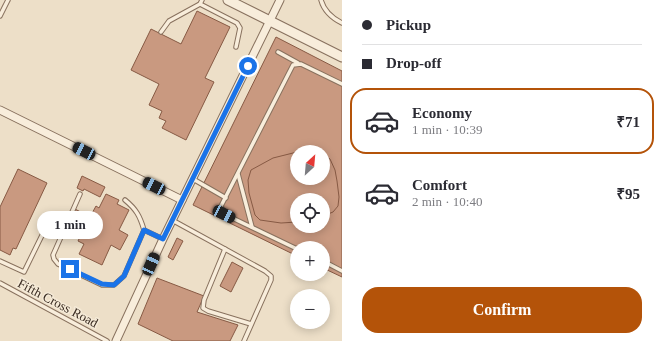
<!DOCTYPE html>
<meta charset="utf-8">
<style>
:root{--surface:#fff;--page:#f2f2f3;--text:#2b2b33;--muted:#7c7c81;--line:#e1e1e2;--accent:#b45309}
body{margin:0;font-family:"Times New Roman",serif;background:var(--page);color:var(--text);height:100vh;display:flex;flex-direction:column;font-size:15px;white-space:nowrap}
*{box-sizing:border-box;margin:0}
p{font-size:13px;color:var(--muted)}
.icon{flex:none;width:22px;height:22px;fill:none;stroke:currentColor;stroke-width:2;stroke-linecap:round;stroke-linejoin:round}
.map{position:relative;flex:1;overflow:hidden}
.details{display:flex;flex-direction:column;background:var(--surface);width:320px}
.details>*{flex:none}
.guide{display:grid;align-content:center;height:88px;padding:0 20px;background:var(--surface)}
.needle{width:26px;rotate:26deg}
.buttons{position:absolute;left:290px;top:145px;display:grid;gap:8px}
.buttons a{display:grid;place-items:center;width:40px;height:40px;border-radius:50%;background:var(--surface);box-shadow:0 2px 10px #0003;font-size:20px}
.end{position:absolute;width:18px;height:18px;margin:-9px;border:5px solid #1a73e8;background:#fff;box-shadow:0 0 0 2px #fff}
.from{border-radius:50%}
.bubble{position:absolute;height:28px;border-radius:14px;background:var(--surface);box-shadow:0 2px 10px #0003;font-size:13px;font-weight:800;line-height:28px;text-align:center}
.car{position:absolute;width:12px;height:24px;margin:-12px -6px;border-radius:5px;box-shadow:0 0 3px 1px #0007;background:linear-gradient(#222 24%,#8ab4d8 0 40%,#222 0 76%,#8ab4d8 0 86%,#222 0)}
.guide b{display:flex;align-items:center;gap:14px;height:38px;font-size:15px}
.guide b+b{border-top:1px solid var(--line)}
.guide i{width:10px;height:10px;background:var(--text)}
ul{padding:0;list-style:none}
li{display:flex;align-items:center;gap:12px;height:66px;margin:0 8px 6px;padding:0 12px;border:2px solid transparent;border-radius:16px}
li div{flex:1}
li b{display:block;font-size:15px}
li em{font-style:normal;font-weight:800}
li.active{border-color:var(--accent)}
li>.icon{width:36px;height:36px;stroke-width:1.5}
.cta{display:flex;gap:8px;margin-top:auto;padding:8px 20px}
.cta a{flex:1;height:46px;border-radius:16px;background:var(--accent);color:#fff;font-size:16px;font-weight:800;line-height:46px;text-align:center}
main{display:flex;flex:1;min-height:0}
.map>svg:first-child{display:block}
</style>
<main>
<div class="map">
<svg width="342" height="341" viewBox="0 0 342 341">
<rect width="100%" height="100%" fill="#eddfc8"/>
<g fill="#c99980" stroke="#875a44" fill-rule="evenodd">
<path d="M197,11l33,16 -25,51 9,4 -28,58 -24,-12 4,-7 -7,-3 3,-7 -13,-6 10,-21 -28,-14 20,-41 30,15z"/>
<path d="M276,37l66,34v206l-19,-9v-20h-26v8l-104,-51zM297,152h26v26h-26zM297,200h26v26h-26z"/>
<path d="M297,152v26h26v-24l7,5 5,11 2,11 2,16 -1,9 -5,6 -10,4v-16h-26v22l-16,1 -21,-3 -5,-5 -6,-22 -1,-13 3,-10 22,-12z"/>
<path d="M18,169l29,14 -31,66 -3,-1 -3,7 -10,-5v-43z"/>
<path d="M82,176l23,11 -5,10 -16,-8 -1,2 -6,-3z"/>
<path d="M106,194l13,6 -2,4 12,6 -10,20 9,5 -8,15 -9,-5 -9,20 -23,-11 5,-10 -6,-3 5,-10 -15,-8 7,-14 15,8 6,-11 3,2z"/>
<path d="M177,238l6,3 -10,19 -5,-3z"/>
<path d="M232,262l11,6 -12,24 -11,-6z"/>
<path d="M157,278l47,18 -7,16 41,13 -8,16h-57l-35,-17z"/>
</g>
<g fill="none" stroke-linecap="round" stroke-linejoin="round">
<defs>
<g id="service">
<path d="M321,0c3,11 11,18 21,23"/>
<path d="M200,4l37,19 3,5 -4,19"/>
<path d="M0,16l8,-16"/>
<path d="M161,32l8,-11 31,-17 2,-4"/>
<path d="M278,52l20,11"/>
<path d="M238,174l14,53"/>
<path d="M193,179l33,19"/>
<path d="M80,194l-27,61 1,4 4,5 44,21h12l10,-9 20,-46 19,9"/>
<path d="M125,200c11,9 15,16 19,30"/>
<path d="M172,220l93,51 6,5v4l-27,61"/>
<path d="M225,249l-21,51 -1,8 5,3 43,13"/>
<path d="M297,249l-73,-35 -3,-8 72,-141 8,-1 41,20"/>
<path d="M0,261l24,11 25,-51"/>
<path d="M323,261l19,10"/>
<path d="M0,283l107,58"/>
</g>
<g id="minor">
<path d="M0,110l182,90"/>
<path d="M116,341l47,-102 117,-239"/>
</g>
<path id="tertiary" d="M228,0l114,57"/>
</defs>
<use href="#service" stroke="#88715e" stroke-width="5.5"/>
<use href="#minor" stroke="#88715e" stroke-width="9"/>
<use href="#tertiary" stroke="#88715e" stroke-width="11"/>
<use href="#service" stroke="#f8eddb" stroke-width="3.5"/>
<use href="#minor" stroke="#f8eddb" stroke-width="7"/>
<use href="#tertiary" stroke="#f8eddb" stroke-width="9"/>
</g>
<g fill="none" stroke-linecap="round" stroke-linejoin="round">
<path stroke="#1a73e8" stroke-width="5" d="M70,269l32,15 12,1 10,-9 20,-46 19,9 85,-173"/>
</g>
<g text-anchor="middle" dominant-baseline="central" stroke-width="3" stroke-linejoin="round" paint-order="stroke">
<g font-size="13" fill="#392b21" stroke="#f5ead7">
<text transform="translate(58 303) rotate(28)">Fifth Cross Road</text>
</g>
</g>
</svg>
<div class="buttons">
<a><svg class="needle" viewBox="-14 -14 28 28"><path d="M0-13l5 13h-10z" fill="#e53935"/><path d="M0 13l5-13h-10z" fill="#7c7c81"/></svg></a>
<a><svg class="icon" aria-label="locate" viewBox="0 0 24 24"><circle cx="12" cy="12" r="6"/><path d="M12 2v4M12 18v4M2 12h4M18 12h4"/></svg></a>
<a>+</a>
<a>−</a>
</div>
<i class="end from" style="left:248px;top:66px"></i>
<i class="end" style="left:70px;top:269px"></i>
<div class="bubble" style="left:37px;top:211px;width:66px">1 min</div>
<i class="car" style="left:84px;top:151px;rotate:296deg"></i>
<i class="car" style="left:154px;top:186px;rotate:296deg"></i>
<i class="car" style="left:224px;top:214px;rotate:116deg"></i>
<i class="car" style="left:151px;top:264px;rotate:24deg"></i>
</div>
<section class="details">
<div class="guide">
<b><i class="from"></i>Pickup</b>
<b><i></i>Drop-off</b>
</div>
<ul>
<li class="active"><svg class="icon" aria-label="car" viewBox="0 0 24 24"><path d="M5 17H2v-5l4-1 3-4h7l3 4 3 1v5h-3M9 17h6M6 11h13"/><circle cx="7" cy="17" r="2"/><circle cx="17" cy="17" r="2"/></svg><div><b>Economy</b><p>1 min · 10:39</p></div><em>₹71</em></li>
<li><svg class="icon" aria-label="car" viewBox="0 0 24 24"><path d="M5 17H2v-5l4-1 3-4h7l3 4 3 1v5h-3M9 17h6M6 11h13"/><circle cx="7" cy="17" r="2"/><circle cx="17" cy="17" r="2"/></svg><div><b>Comfort</b><p>2 min · 10:40</p></div><em>₹95</em></li>
</ul>
<div class="cta"><a>Confirm</a></div>
</section>
</main>
